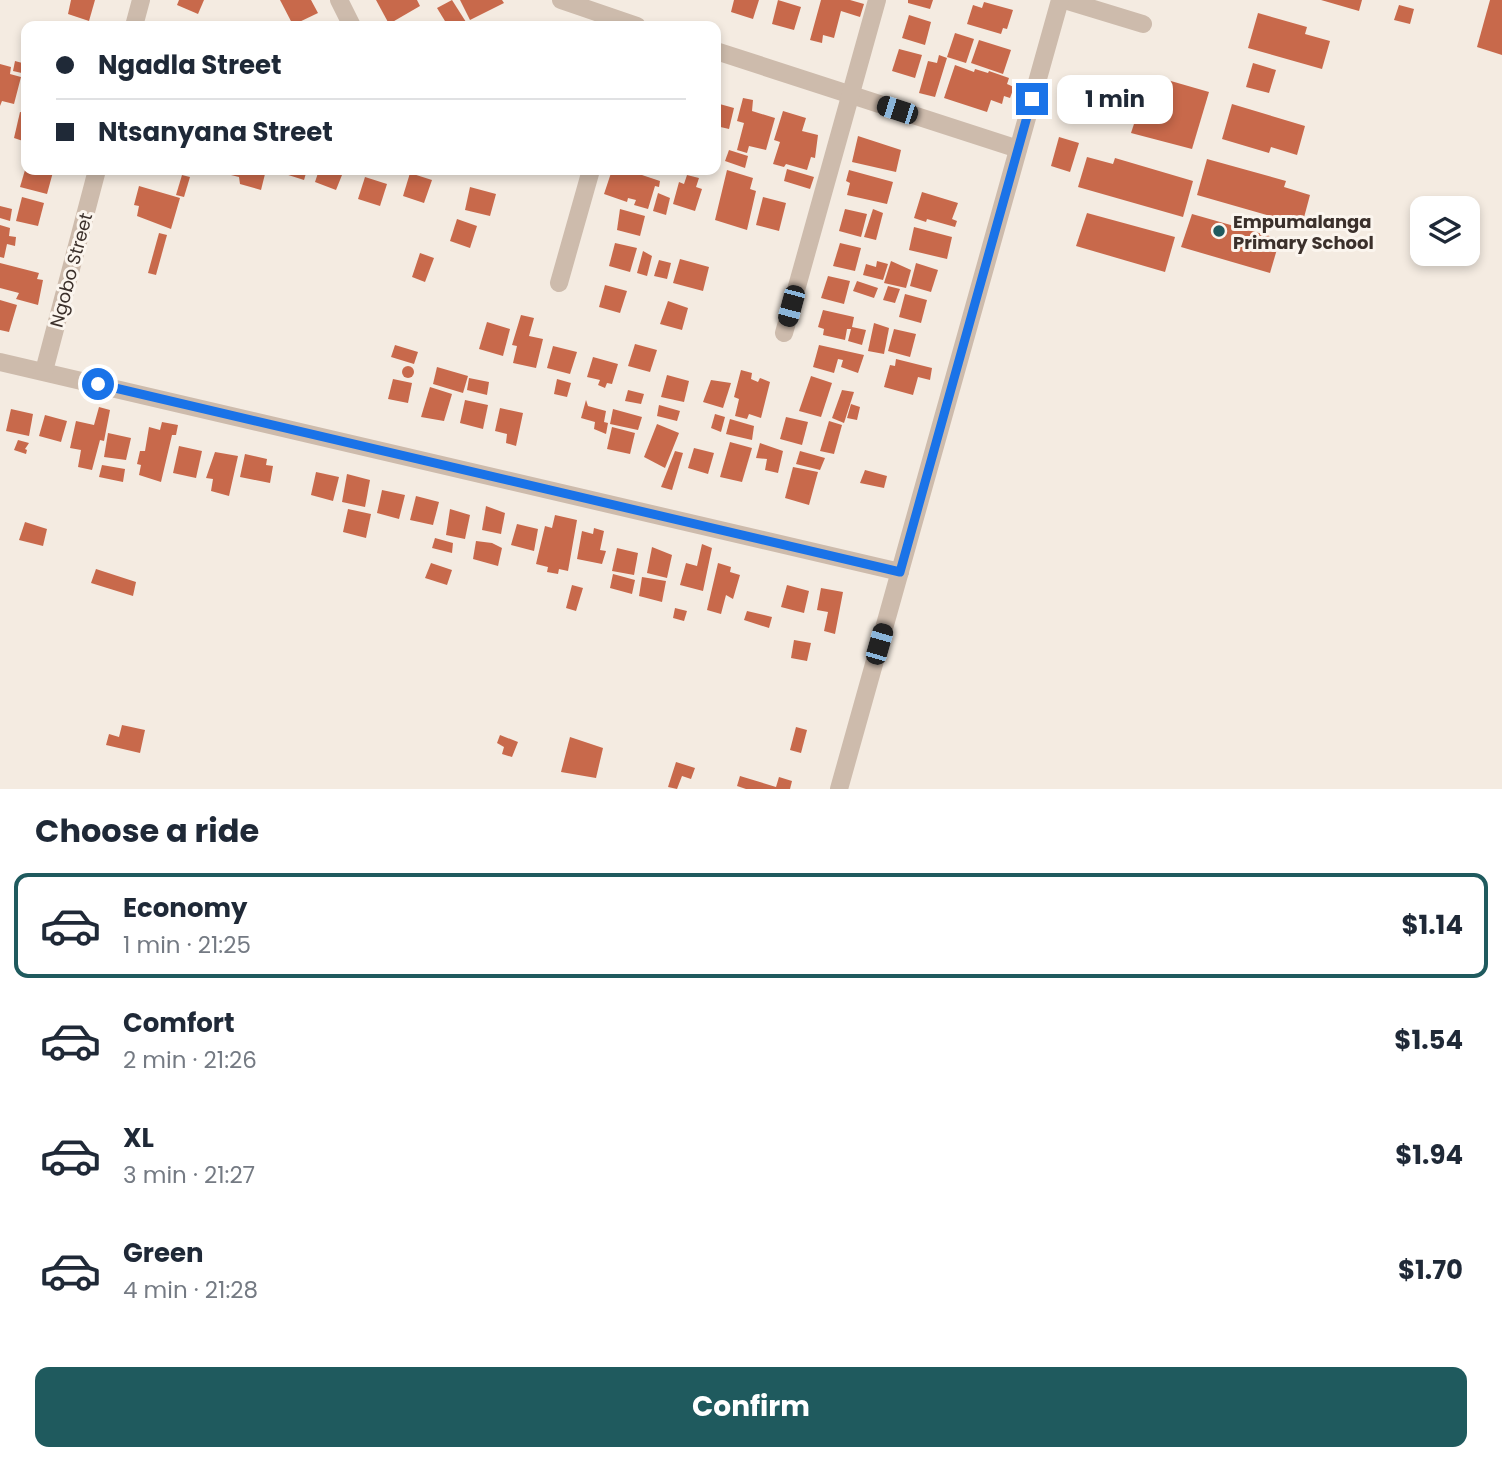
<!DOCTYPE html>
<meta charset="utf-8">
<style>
:root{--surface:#fff;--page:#f2f2f3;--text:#1f2937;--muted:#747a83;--line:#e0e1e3;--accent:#1f5a5e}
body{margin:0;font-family:Poppins,sans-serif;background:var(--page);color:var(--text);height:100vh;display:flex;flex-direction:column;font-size:26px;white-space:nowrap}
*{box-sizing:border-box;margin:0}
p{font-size:23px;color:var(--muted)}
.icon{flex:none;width:38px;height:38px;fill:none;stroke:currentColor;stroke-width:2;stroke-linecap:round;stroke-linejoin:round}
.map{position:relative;height:789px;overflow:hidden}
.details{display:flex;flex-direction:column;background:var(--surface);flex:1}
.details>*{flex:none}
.top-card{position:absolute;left:21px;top:21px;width:700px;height:154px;border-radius:14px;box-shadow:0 4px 10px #0003;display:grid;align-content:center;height:154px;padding:0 35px;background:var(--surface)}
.fabs{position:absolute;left:1410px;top:196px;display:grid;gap:14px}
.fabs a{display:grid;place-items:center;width:70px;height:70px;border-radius:14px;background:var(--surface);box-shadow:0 4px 10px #0003;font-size:35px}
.end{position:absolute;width:32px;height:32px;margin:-16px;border:9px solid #1a73e8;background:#fff;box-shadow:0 0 0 4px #fff}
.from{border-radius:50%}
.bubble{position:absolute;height:49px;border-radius:14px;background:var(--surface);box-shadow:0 4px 10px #0003;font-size:23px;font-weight:700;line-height:49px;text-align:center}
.car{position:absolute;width:21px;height:42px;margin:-21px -10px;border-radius:9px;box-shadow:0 0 5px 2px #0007;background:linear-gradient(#222 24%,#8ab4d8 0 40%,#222 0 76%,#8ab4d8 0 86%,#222 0)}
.top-card b{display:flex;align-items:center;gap:24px;height:66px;font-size:26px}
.top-card b+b{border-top:2px solid var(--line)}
.top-card i{width:18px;height:18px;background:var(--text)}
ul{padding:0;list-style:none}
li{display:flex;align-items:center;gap:21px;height:105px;margin:0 14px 10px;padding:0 21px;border:4px solid transparent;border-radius:14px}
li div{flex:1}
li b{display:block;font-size:26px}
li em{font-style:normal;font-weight:700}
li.on{border-color:var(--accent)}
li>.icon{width:63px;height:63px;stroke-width:1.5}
h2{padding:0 35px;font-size:32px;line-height:84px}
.action{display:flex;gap:14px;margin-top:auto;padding:14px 35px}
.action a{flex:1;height:80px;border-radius:14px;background:var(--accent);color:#fff;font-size:28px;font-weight:700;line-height:80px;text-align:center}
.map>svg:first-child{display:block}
</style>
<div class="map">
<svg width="1502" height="789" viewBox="0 0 1502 789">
<rect width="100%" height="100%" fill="#f4ebe1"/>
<g fill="#c8694b">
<path d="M71,0h24l-6,21 -21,-7z"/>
<path d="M179,0h25l-6,14 -21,-9z"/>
<path d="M280,0h31l7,13 -25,12z"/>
<path d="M376,0h41l3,6 -31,18z"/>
<path d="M452,0l14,22 -7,4h-11l-11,-18z"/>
<path d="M460,0h42l2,3 -34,17z"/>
<path d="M734,0h25l-6,19 -22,-7z"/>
<path d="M778,0l23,7 -7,23 -22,-6z"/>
<path d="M821,0h29l14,4 -4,13 -19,-6 -7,27 -11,-3 -1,8 -12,-3z"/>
<path d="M908,0h25l-3,9 -22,-6z"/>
<path d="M1321,0h41l-3,11z"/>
<path d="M1490,0h12v55l-25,-8z"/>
<path d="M984,2l29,8 -6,19 -4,-1 -2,6 -34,-10 6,-19 9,3z"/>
<path d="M1399,5l15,4 -4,15 -16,-4z"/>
<path d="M1258,13l49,14 -2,7 25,7 -8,28 -74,-21z"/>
<path d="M909,15l22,7 -6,23 -23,-7z"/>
<path d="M955,33l19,6 -8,24 -19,-6z"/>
<path d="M979,40l32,10 -8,24 -32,-11z"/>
<path d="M899,49l23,6 -7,23 -23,-7z"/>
<path d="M939,55l8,3 -12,39 -16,-4 9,-32 9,2z"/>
<path d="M15,61l11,3v10l-13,-3z"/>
<path d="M1253,63l23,7 -7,23 -23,-6z"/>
<path d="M0,64l11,3 -1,7 11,3 -7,27 -12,-3 -2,5z"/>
<path d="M955,65l19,7 1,-3 13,4 1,-2 20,7 -2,6 7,3 -4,11 -6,-2 -2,8 -11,-4 -4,12 -43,-14z"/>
<path d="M1150,75l59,17 -17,57 -61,-16z"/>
<path d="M743,98l10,2 -1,11 23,7 -9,32 -17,-4 -2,7 -10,-3 7,-27 -7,-2z"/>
<path d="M716,103l18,5 -5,21 -13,-3z"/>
<path d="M1232,104l73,22 -8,29 -26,-8 -2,6 -47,-14z"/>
<path d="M783,111l23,7 -4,13 16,4 -3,23 -4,-1 -4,13 -21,-6 -2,3 -11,-3 7,-22 -6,-2z"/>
<path d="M20,112l6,1v29l-12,-4z"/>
<path d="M858,136l43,14 -5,22 -44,-10z"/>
<path d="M1059,137l20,6 -9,29 -19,-6z"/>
<path d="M729,150l19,6 -3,12 -20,-7z"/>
<path d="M1087,157l26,7 2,-6 78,23 -10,36 -105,-30z"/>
<path d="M1207,159l79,22 -2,6 26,8 -8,30 -105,-30z"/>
<path d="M787,169l27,8 -4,12 -26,-8z"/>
<path d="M25,170l28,2 -6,22 -27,-7z"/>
<path d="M228,170h38l-5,20 -21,-6 -1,-7 -12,-3z"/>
<path d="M283,170h24l-3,10 -22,-7z"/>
<path d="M319,170h25l-8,20 -21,-8z"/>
<path d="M612,170h22l-1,2 27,9 -1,6 -4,-1 -7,23 -14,-4 2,-5 -8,-2 -1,4 -23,-8z"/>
<path d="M727,170l26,8 -3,11 6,2 -9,39 -32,-10z"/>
<path d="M849,170l44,12 -6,22 -40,-9 3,-12 -4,-2z"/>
<path d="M410,173l22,7 -8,23 -21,-7z"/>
<path d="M182,175l8,2 -6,20 -8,-2z"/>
<path d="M687,175l12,3 -3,9 6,2 -7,22 -22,-7 6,-22 5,2z"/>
<path d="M365,177l22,7 -7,22 -22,-7z"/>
<path d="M139,186l41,12 -9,31 -34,-13 2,-10 -5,-1z"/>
<path d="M470,187l26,7 -6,22 -25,-6z"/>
<path d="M922,192l36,11 -6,16 5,2 -2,6 -28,-8 -1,3 -12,-4z"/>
<path d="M658,193l12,5 -4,17 -13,-4z"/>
<path d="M22,197l22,6 -6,23 -22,-5z"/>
<path d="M763,197l23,6 -7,28 -23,-6z"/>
<path d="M0,206l12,3 -2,12 -10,-3z"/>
<path d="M620,209l25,7 -5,20 -23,-6z"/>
<path d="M845,209l22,5 -6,23 -22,-6z"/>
<path d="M873,209l10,4 -7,27 -12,-3z"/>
<path d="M1087,213l88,24 -10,35 -89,-26z"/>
<path d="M1192,214l88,25 -10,34 -89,-26z"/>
<path d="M457,219l20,7 -7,22 -20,-7z"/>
<path d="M0,225l10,3 -1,8 7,1 -1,9 -8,-2 -3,14 -4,-1z"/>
<path d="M914,227l38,10 -5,22 -38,-9z"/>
<path d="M159,233l8,2 -11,40 -8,-2z"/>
<path d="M615,243l22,5 -7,24 -21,-6z"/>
<path d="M840,243l21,5 -6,23 -22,-5z"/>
<path d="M643,251l9,5 -5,20 -10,-3z"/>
<path d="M420,253l14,5 -9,24 -13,-5z"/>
<path d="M680,259l29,8 -6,24 -30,-8z"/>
<path d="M659,260l12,3 -4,16 -13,-3z"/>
<path d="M877,261l11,3 -5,16 -20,-5 3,-11 10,3z"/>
<path d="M891,261l20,9 -5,18 -22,-5z"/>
<path d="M0,263l39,10 -2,6 6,1 -5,25 -22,-6 3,-6 -19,-5z"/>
<path d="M916,263l22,7 -7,22 -21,-6z"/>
<path d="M828,276l22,5 -6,23 -23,-6z"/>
<path d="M857,281l21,7 -4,10 -21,-7z"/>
<path d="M605,285l22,6 -7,22 -21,-6z"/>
<path d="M888,286l12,3 -5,14 -12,-3z"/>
<path d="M905,294l22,6 -6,23 -22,-6z"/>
<path d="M0,300l17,5 -8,27 -9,-2z"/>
<path d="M668,301l20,7 -6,22 -22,-6z"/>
<path d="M823,310l31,7 -2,10 14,3 -4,15 -14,-4 3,-12h-4l-2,11 -22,-5 1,-6 -6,-2z"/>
<path d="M521,315l13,3 -5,18 14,3 -7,29 -23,-5 4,-17 -5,-1z"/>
<path d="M487,322l23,7 -7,27 -24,-7z"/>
<path d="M874,323l15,5 -5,26 -16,-3z"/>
<path d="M894,329l22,5 -6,23 -22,-6z"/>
<path d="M635,344l22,6 -7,22 -22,-6z"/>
<path d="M395,345l23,7 -4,12 -23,-7z"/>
<path d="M819,345l45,10 -6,18 -17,-6 2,-7 -5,-1 -4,14 -21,-6z"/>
<path d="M553,346l24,6 -7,22 -23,-6z"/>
<path d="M593,357l25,7 -6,20 -5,-1 -2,5 -7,-3 2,-5 -13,-3z"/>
<path d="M896,359l36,9 -2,12 -12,-3 -5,18 -29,-8 6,-22 5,1z"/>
<circle cx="408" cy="372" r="6"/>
<path d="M437,367l31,9 -5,17 -30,-9z"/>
<path d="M741,370l11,3 -1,6 7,3 2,-4 10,4 -9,36 -12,-4 -2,5 -12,-3 4,-17 -5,-2z"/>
<path d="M667,375l22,6 -5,21 -23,-5z"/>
<path d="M811,376l21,7 -11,34 -22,-6z"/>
<path d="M469,378l20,4 -2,13 -20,-5z"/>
<path d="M393,379l19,4 -4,20 -20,-4z"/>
<path d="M557,379l14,4 -4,14 -13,-3z"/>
<path d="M711,380l20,3 -8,25 -20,-6z"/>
<path d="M430,387l22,7 -8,27 -23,-4z"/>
<path d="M628,390l16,4 -3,10 -16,-3z"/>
<path d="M842,390l12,2 -10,31 -12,-5z"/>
<path d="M465,400l23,5 -5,24 -23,-6z"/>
<path d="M586,400l2,6 18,5 -2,11 4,1 -2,11 -12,-5 1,-7 -14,-4z"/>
<path d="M851,404l9,3 -3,13 -10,-2z"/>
<path d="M659,405l21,6 -3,10 -20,-5z"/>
<path d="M99,407l11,3 -6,31 -4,-1 -8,30 -14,-3 3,-17 -11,-2 6,-27 18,4z"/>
<path d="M500,408l23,5 -7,33 -10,-3 1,-9 -12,-3z"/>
<path d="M11,409l22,5 -4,22 -23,-5z"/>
<path d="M613,409l29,8 -4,13 -28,-6z"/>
<path d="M715,414l10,3 -4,15 -10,-4z"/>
<path d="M45,415l22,6 -6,21 -22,-6z"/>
<path d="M786,417l22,5 -6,23 -22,-6z"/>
<path d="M730,419l24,7 -2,14 -26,-6z"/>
<path d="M829,421l13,4 -8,29 -14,-3z"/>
<path d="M162,422l16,3 -2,10h-4l-11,47 -22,-7 2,-10 -4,-1 3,-13h5l4,-24 11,3z"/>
<path d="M657,424l22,9 -14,35 -21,-11z"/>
<path d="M612,427l23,6 -5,21 -23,-5z"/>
<path d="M108,433l23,5 -5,22 -22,-3z"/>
<path d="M18,440l11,3 -4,6 2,1 -1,4 -12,-4z"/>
<path d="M730,442l22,6 -10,34 -22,-5z"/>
<path d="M760,443l23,8 -5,22 -13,-3 2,-11 -11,-1z"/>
<path d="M179,446l23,5 -6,27 -23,-5z"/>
<path d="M694,448l20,5 -6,21 -20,-6z"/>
<path d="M675,451l8,2 -11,37 -11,-3z"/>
<path d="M800,451l25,7 -5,12 -24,-6z"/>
<path d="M215,452l23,4 -9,40 -18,-5 2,-12 -7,-1z"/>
<path d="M245,454l22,5 -1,6 7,1 -3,17 -30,-6z"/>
<path d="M102,465l23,4 -2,13 -24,-5z"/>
<path d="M793,467l25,5 -9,33 -24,-7z"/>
<path d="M865,470l22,6 -3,12 -24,-5z"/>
<path d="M316,472l23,5 -6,24 -22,-6z"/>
<path d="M347,474l23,6 -5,27 -23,-5z"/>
<path d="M382,490l23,5 -6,24 -22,-6z"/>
<path d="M416,496l23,6 -6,23 -23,-5z"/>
<path d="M486,506l19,7 -4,21 -19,-4z"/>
<path d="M348,509l23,5 -5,24 -23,-6z"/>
<path d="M450,509l20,6 -5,24 -19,-4z"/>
<path d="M555,515l22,5 -9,51 -9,-2 -1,5 -11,-2 1,-5 -12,-3 9,-38 7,2z"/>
<path d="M25,522l22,7 -4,17 -24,-6z"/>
<path d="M517,524l21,5 -4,22 -23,-6z"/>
<path d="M594,528l10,3 -4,19 6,1 -4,13 -25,-5 5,-28 11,3z"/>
<path d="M435,538l18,5 -1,10 -20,-5z"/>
<path d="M476,541l16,2 10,5 -4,18 -25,-7z"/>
<path d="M702,544l10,4 -9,43 -23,-6 6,-22 11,3z"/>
<path d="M652,547l20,8 -5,23 -20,-5z"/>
<path d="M617,548l21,5 -4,22 -22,-4z"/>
<path d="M431,563l21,7 -5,15 -22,-7z"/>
<path d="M718,563l13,4 -1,5 10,3 -7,24 -7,-4 -5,19 -14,-4z"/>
<path d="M96,569l40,13 -3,14 -42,-13z"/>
<path d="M613,574l22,6 -3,14 -22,-6z"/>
<path d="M642,577l24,4 -4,21 -23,-6z"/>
<path d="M572,585l11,3 -7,23 -10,-3z"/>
<path d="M787,585l22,6 -5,22 -23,-6z"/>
<path d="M821,588l22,4 -8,42 -11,-3 4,-19 -11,-2z"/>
<path d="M675,608l12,3 -3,10 -11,-3z"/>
<path d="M747,611l25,6 -3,11 -25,-8z"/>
<path d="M794,640l17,3 -4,18 -16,-3z"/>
<path d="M122,725l23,5 -5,23 -34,-8 3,-11 10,3z"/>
<path d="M796,727l11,3 -6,23 -11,-3z"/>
<path d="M500,735l18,7 -6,15 -10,-3 2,-7 -7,-4z"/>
<path d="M570,737l33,11 -7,30 -35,-6z"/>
<path d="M676,762l19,6 -4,11 -9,-3 -5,13 -9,-2z"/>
<path d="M740,776l36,11 3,-10 13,4 -2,8h-44l-9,-3z"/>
</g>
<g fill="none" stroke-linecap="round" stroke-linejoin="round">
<g stroke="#cdbbac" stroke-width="18">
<path d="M339,0l13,26"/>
<path d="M561,0l76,26"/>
<path d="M1064,0l79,24"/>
<path d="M134,26l7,-26"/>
<path d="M716,51l302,98"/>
<path d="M559,283l32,-113"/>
<path d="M784,333l93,-333"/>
<path d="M0,362l900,210"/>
<path d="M44,371l53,-201"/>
<path d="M839,789l221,-789"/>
</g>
</g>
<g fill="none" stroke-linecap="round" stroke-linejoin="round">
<path stroke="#1a73e8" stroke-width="9" d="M98,384l802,188 132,-473"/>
</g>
<circle fill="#1f5a5e" stroke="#fbf5ee" stroke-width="2.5" cx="1219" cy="231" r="7"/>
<g text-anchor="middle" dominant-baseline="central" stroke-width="6" stroke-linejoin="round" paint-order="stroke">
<g font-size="18" font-weight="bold" fill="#3b302b" stroke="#fbf5ee" text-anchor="start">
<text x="1233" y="221">Empumalanga<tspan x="1233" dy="21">Primary School</tspan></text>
</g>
<g font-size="18" fill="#3b302b" stroke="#fbf5ee">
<text transform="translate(71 270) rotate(-75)">Ngobo Street</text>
</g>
</g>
</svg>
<div class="fabs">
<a><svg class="icon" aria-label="layers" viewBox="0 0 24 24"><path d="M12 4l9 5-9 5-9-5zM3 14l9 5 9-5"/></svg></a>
</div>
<i class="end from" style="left:98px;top:384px"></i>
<i class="end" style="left:1032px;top:99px"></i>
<div class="bubble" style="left:1057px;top:75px;width:116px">1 min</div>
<i class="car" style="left:897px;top:110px;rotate:288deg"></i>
<i class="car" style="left:791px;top:306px;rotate:195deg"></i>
<i class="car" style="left:879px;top:644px;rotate:16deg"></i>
<div class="top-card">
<b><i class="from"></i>Ngadla Street</b>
<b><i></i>Ntsanyana Street</b>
</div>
</div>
<section class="details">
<h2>Choose a ride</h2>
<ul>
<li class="on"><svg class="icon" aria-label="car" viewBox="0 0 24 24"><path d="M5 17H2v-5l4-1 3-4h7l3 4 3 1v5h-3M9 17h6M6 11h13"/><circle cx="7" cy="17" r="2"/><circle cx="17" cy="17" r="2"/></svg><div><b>Economy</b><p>1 min · 21:25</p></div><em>$1.14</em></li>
<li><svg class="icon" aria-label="car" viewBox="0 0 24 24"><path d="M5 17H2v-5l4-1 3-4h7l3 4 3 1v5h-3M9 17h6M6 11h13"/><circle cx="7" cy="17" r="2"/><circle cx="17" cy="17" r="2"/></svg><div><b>Comfort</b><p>2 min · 21:26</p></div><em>$1.54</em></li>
<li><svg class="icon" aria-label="car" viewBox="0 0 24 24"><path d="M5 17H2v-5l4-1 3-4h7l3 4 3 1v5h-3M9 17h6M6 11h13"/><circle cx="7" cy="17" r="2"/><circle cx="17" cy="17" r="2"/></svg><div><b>XL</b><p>3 min · 21:27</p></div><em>$1.94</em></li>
<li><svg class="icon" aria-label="car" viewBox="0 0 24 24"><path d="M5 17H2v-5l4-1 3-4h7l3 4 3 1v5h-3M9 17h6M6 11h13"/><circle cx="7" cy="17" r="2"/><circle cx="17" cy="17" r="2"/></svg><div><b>Green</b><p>4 min · 21:28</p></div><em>$1.70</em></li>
</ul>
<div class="action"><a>Confirm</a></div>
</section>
